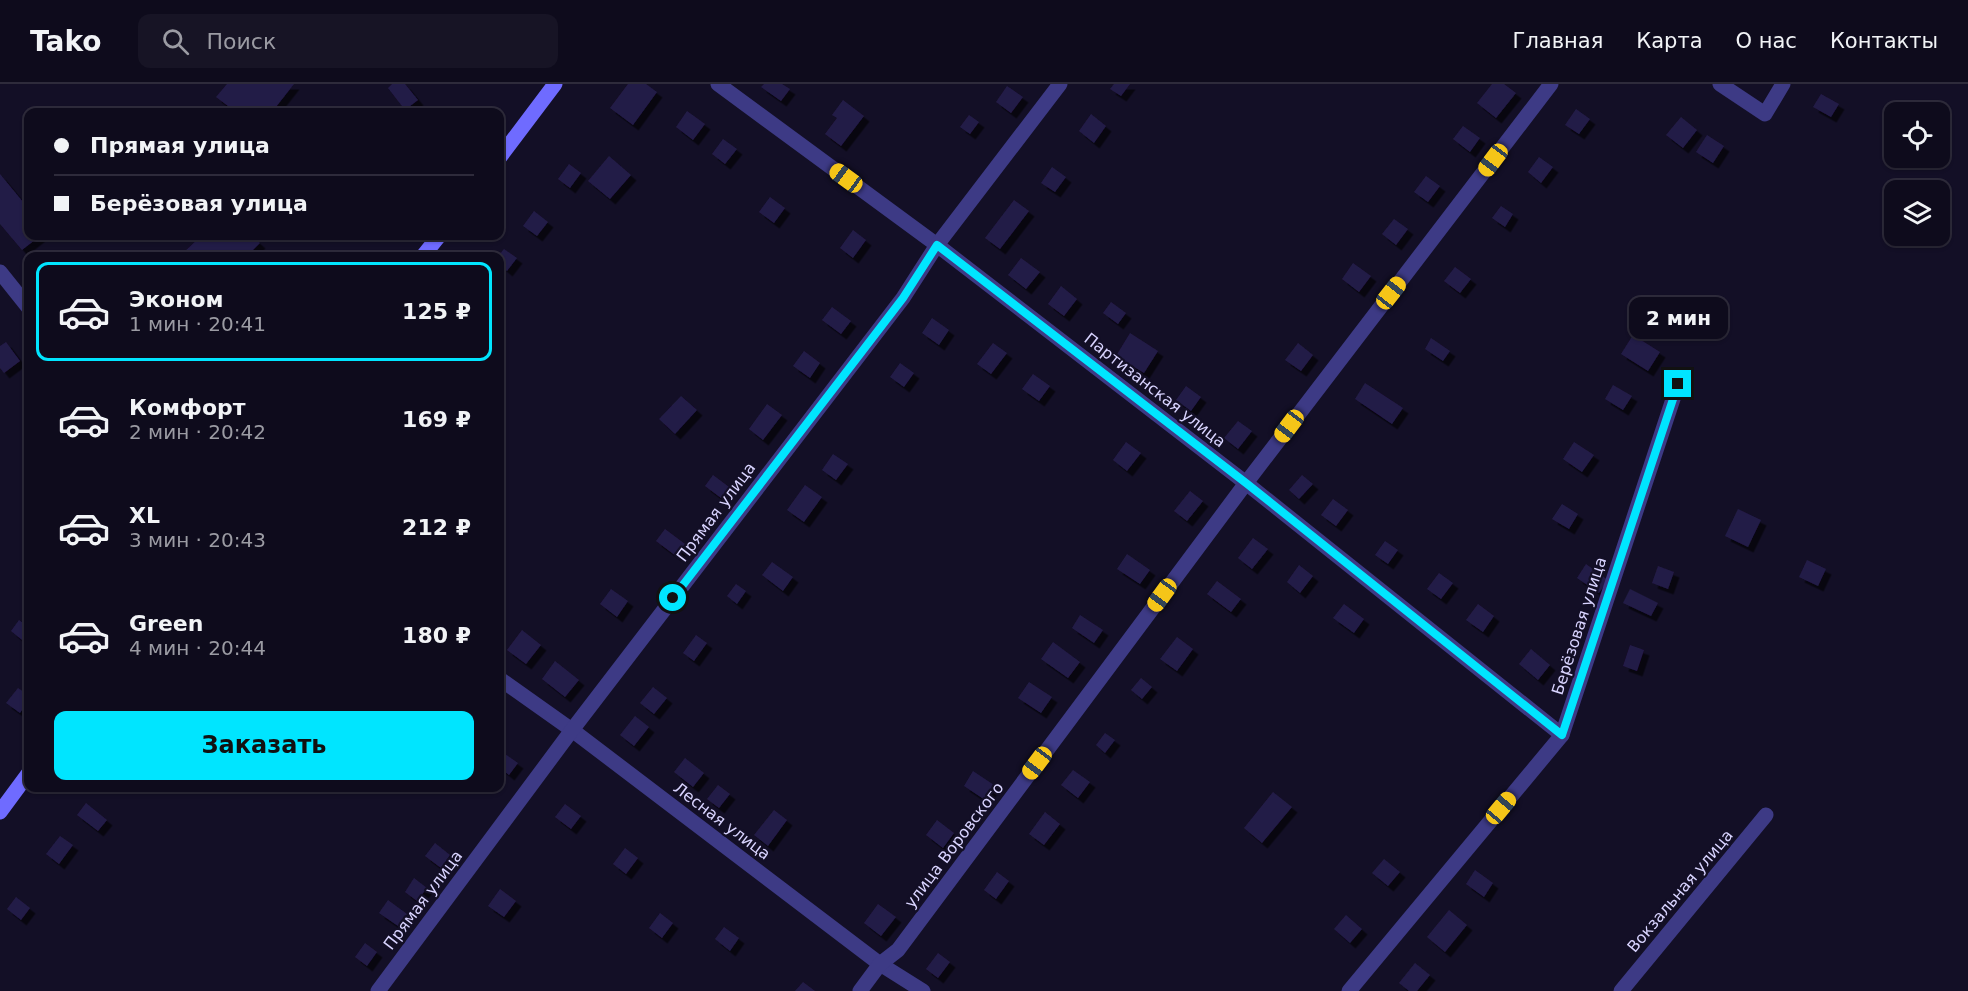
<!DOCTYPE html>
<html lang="ru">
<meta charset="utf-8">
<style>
:root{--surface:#0e0b1c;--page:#171425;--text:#f1f3f6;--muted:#9b9ba3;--line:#2e2b3b;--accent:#00e5ff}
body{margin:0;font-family:"DejaVu Sans",sans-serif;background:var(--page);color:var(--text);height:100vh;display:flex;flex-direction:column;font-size:22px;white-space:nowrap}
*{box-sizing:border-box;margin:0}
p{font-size:20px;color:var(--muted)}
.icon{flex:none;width:33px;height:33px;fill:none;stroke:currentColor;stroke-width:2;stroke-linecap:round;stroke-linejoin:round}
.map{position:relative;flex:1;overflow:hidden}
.drawer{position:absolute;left:24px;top:168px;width:480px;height:540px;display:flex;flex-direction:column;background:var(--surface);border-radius:12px;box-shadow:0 2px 4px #0004,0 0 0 2px var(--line)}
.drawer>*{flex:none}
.top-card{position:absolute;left:24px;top:24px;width:480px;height:132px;border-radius:12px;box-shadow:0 2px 4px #0004,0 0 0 2px var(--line);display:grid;align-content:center;height:132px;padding:0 30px;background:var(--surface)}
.controls{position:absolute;left:1884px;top:18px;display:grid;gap:12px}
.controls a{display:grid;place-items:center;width:66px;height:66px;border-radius:12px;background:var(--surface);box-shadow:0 2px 4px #0004,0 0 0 2px var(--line);font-size:30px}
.end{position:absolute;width:27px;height:27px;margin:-14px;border:8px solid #00e5ff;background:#111;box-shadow:0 0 0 3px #111}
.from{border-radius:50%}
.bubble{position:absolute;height:42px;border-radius:12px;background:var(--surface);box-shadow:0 2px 4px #0004,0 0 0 2px var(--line);font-size:20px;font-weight:700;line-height:42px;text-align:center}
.car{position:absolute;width:18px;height:36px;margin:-18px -9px;border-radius:8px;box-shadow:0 0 4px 2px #0007;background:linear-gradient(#f5c518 24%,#345 0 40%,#f5c518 0 76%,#345 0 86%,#f5c518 0)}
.top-card b{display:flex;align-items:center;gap:21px;height:57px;font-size:22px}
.top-card b+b{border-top:2px solid var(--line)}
.top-card i{width:15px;height:15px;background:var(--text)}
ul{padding:10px 0 0;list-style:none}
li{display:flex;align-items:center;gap:18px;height:99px;margin:0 12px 9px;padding:0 18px;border:3px solid transparent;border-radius:12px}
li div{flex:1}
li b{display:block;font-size:22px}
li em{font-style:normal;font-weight:700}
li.selected{border-color:var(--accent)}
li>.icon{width:54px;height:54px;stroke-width:1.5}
.button{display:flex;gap:12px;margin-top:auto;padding:12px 30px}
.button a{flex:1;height:69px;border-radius:12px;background:var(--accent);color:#111;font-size:24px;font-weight:700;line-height:69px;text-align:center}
header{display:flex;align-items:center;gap:36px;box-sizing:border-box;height:84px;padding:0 30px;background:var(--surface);border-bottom:2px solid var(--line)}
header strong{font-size:28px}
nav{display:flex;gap:33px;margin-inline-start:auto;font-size:21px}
.search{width:420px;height:54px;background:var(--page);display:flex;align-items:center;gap:15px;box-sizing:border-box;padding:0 21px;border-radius:12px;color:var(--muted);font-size:22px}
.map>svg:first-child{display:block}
</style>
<header>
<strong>Tako</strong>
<div class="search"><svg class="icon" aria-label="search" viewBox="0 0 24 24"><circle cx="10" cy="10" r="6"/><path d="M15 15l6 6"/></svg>Поиск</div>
<nav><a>Главная</a><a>Карта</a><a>О нас</a><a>Контакты</a></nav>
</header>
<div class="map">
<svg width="1968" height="907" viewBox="0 0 1968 907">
<defs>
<filter id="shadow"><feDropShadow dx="5.5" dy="5.5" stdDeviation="0" flood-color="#0009"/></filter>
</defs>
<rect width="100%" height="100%" fill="#130f26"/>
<g fill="#241b47" filter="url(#shadow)">
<path d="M227,0h67l-22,28h-36l-20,-15z"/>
<path d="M392,0h13l13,16 -13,10 -17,-22z"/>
<path d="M628,0h18l11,8 -24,33 -23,-17z"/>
<path d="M764,0h18l8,5 -9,12 -20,-14z"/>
<path d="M1114,0h16l-9,12 -11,-7z"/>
<path d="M1492,0h12l12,9 -20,25 -19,-15z"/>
<path d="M1007,2l16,11 -12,16 -15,-11z"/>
<path d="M1821,10l18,10 -8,13 -18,-10z"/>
<path d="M843,16l21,16 -23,30 -16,-12 12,-16 -5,-3z"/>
<path d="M454,22l8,6h-13z"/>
<path d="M1576,25l14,10 -11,15 -14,-9z"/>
<path d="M687,27l18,13 -12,16 -17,-13z"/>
<path d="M1091,30l15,12 -12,17 -15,-12z"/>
<path d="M969,31l10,7 -9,12 -10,-7z"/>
<path d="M1681,33l16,13 -14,18 -17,-13z"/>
<path d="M1463,42l17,12 -10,14 -17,-13z"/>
<path d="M1707,51l17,11 -11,17 -17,-11z"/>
<path d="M723,55l14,10 -12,15 -13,-10z"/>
<path d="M609,72l22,19 -21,24 -22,-18z"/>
<path d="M1539,73l14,10 -12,16 -13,-11z"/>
<path d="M569,80l12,9 -11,15 -12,-9z"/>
<path d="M1052,83l14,10 -11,15 -14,-9z"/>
<path d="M0,90l28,34v28h12l-18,14 -22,-26z"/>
<path d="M1426,92l14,10 -12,16 -14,-10z"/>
<path d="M770,113l15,11 -11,15 -15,-11z"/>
<path d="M1014,116l15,11 -29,38 -15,-11z"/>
<path d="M1501,122l12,8 -8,13 -13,-9z"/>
<path d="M534,127l14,11 -11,14 -14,-10z"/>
<path d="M1394,135l14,10 -12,16 -14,-11z"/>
<path d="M853,146l13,10 -13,18 -13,-10z"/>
<path d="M201,152h51l8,7 -13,13h-67z"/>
<path d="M504,165l13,9 -10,13 -7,-6 -2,-9z"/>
<path d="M1021,174l19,14 -14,17 -18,-14z"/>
<path d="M1353,179l18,13 -12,16 -17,-13z"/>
<path d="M1455,183l16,12 -11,14 -16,-12z"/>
<path d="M1061,202l16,13 -13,17 -16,-12z"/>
<path d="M1111,218l15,11 -8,11 -15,-11z"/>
<path d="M832,223l19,14 -10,13 -19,-14z"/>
<path d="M932,234l17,12 -10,15 -17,-12z"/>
<path d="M1130,249l28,18 -14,22 -28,-17z"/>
<path d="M1633,251l27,17 -12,19 -27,-17z"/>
<path d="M1431,254l19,13 -7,10 -18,-12z"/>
<path d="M6,258l14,19 -16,12 -4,-5v-22z"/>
<path d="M993,259l14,10 -16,21 -14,-10z"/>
<path d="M1298,259l15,12 -12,16 -16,-11z"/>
<path d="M804,267l16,12 -10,15 -17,-12z"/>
<path d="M900,279l14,10 -10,14 -14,-10z"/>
<path d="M1033,290l17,12 -11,15 -17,-12z"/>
<path d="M1365,299l38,25 -11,16 -37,-25z"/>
<path d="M1613,301l19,11 -9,14 -18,-11z"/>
<path d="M1186,302l15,11 -10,14 -15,-11z"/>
<path d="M681,312l16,14 -22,24 -16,-15z"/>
<path d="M767,320l15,11 -19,25 -14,-11z"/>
<path d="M1238,337l14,10 -14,18 -14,-11z"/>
<path d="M1126,358l15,11 -14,18 -14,-11z"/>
<path d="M1574,358l20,13 -12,17 -19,-13z"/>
<path d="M833,370l15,10 -12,16 -14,-10z"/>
<path d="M713,391l16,12 -8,11 -16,-12z"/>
<path d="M1302,391l11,9 -14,15 -10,-9z"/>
<path d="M805,401l17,12 -18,25 -17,-12z"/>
<path d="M1190,407l13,10 -16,20 -13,-10z"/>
<path d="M1333,415l15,11 -12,16 -15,-11z"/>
<path d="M1562,420l16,10 -9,15 -17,-10z"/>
<path d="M1738,425l23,11 -13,27 -23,-11z"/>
<path d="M665,445l20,15 -9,12 -20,-15z"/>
<path d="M1253,454l15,11 -16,20 -14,-11z"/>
<path d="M1385,457l13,9 -10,14 -13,-9z"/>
<path d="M1127,470l23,16 -10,14 -23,-15z"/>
<path d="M1807,476l19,9 -8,17 -19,-9z"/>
<path d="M772,478l21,15 -10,14 -21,-16z"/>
<path d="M1586,480l22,16 -9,13 -22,-15z"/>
<path d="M1299,481l14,11 -13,17 -13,-11z"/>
<path d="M1658,482l16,6 -6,17 -16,-6z"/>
<path d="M1439,489l14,10 -12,16 -14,-10z"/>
<path d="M1217,497l24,18 -10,13 -24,-18z"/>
<path d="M736,500l10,7 -9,13 -10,-8z"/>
<path d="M611,505l17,12 -11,16 -17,-13z"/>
<path d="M1630,505l28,14 -7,13 -28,-13z"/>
<path d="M1344,520l20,15 -10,14 -21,-15z"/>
<path d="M1478,520l16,12 -11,16 -17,-12z"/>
<path d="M1080,531l23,15 -9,13 -22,-15z"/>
<path d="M19,536l9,7 -1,17 -16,-13z"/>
<path d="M522,546l19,15 -15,19 -19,-14z"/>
<path d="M696,551l11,8 -13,18 -11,-8z"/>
<path d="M1177,553l16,12 -16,22 -17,-12z"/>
<path d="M1053,558l27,20 -12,16 -27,-19z"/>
<path d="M1630,561l14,5 -7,21 -14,-5z"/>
<path d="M1531,565l19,16 -12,15 -19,-16z"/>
<path d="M555,577l24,19 -14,17 -23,-18z"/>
<path d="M1141,594l11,9 -10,12 -11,-9z"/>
<path d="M1029,598l23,15 -11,16 -23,-15z"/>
<path d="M653,603l14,11 -13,16 -14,-11z"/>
<path d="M18,604l10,7v6l-8,12 -14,-10z"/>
<path d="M635,632l14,11 -15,19 -14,-11z"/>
<path d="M1105,649l10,7 -10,13 -9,-8z"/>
<path d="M505,670l13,9 -9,12 -9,-7v-7z"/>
<path d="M685,674l19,15 -11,14 -19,-15z"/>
<path d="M1073,686l17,12 -12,16 -17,-13z"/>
<path d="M973,687l21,14 -9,15 -21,-14z"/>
<path d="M718,701l12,9 -11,14 -12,-9z"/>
<path d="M1273,708l19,15 -30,36 -18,-15z"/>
<path d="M86,719l21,17 -9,11 -21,-16z"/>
<path d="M565,720l16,12 -10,13 -16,-12z"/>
<path d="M774,726l13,10 -19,26 -14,-11z"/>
<path d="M1045,728l15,12 -16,21 -15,-11z"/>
<path d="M937,736l17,13 -11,15 -17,-13z"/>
<path d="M60,752l13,9 -14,19 -13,-10z"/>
<path d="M435,759l15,12 -9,13 -16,-12z"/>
<path d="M625,764l13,10 -12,16 -13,-10z"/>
<path d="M1384,775l16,13 -12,14 -16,-13z"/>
<path d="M1475,786l18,13 -9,14 -18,-13z"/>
<path d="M997,788l12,9 -13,18 -12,-9z"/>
<path d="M414,794l13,10 -10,13 -12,-9z"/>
<path d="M500,805l16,12 -12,16 -16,-11z"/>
<path d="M16,813l14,11 -9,12 -14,-11z"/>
<path d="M388,816l19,14 -9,12 -19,-13z"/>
<path d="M878,820l18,13 -15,19 -17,-13z"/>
<path d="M1449,826l18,15 -22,27 -18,-15z"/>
<path d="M660,829l13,10 -11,15 -13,-10z"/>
<path d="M1346,831l16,14 -12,14 -16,-14z"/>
<path d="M724,843l15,11 -9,13 -15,-12z"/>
<path d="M365,859l12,9 -10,14 -12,-9z"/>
<path d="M938,869l12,9 -12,16 -12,-9z"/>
<path d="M1415,879l15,12 -13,16h-8l-10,-8z"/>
<path d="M803,898l12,9h-20z"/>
</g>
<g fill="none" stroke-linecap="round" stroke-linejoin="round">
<g stroke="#3d3a85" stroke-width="15">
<path d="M718,0l219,161 309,238 316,252"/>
<path d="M1720,0l45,30 18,-30"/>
<path d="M0,188l28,35"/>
<path d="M500,595l72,51 308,234 43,27"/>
<path d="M378,907l194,-261 331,-432 34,-53 123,-161"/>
<path d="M860,907l20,-27 18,-14 348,-467 305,-399"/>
<path d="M1349,907l213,-256 116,-351"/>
<path d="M1621,907l145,-176"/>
</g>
<g stroke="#6f6bff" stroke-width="15">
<path d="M500,73l55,-73"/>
<path d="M423,172l16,-20"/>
<path d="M0,728l28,-38"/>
</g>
</g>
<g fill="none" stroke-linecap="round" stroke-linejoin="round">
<path stroke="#00e5ff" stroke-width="8" d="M673,514l230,-300 34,-53 309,238 316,252 116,-351"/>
</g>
<g text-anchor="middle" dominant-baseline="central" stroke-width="4.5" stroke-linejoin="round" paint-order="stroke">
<g font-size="16" fill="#d9d4ff" stroke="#130f26">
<text transform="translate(1155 306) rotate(38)">Партизанская улица</text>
<text transform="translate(716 428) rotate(-53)">Прямая улица</text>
<text transform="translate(1579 542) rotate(-72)">Берёзовая улица</text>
<text transform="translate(722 737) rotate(37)">Лесная улица</text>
<text transform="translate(954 761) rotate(-53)">улица Воровского</text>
<text transform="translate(1680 807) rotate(-50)">Вокзальная улица</text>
<text transform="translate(423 816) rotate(-53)">Прямая улица</text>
</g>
</g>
</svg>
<div class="controls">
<a><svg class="icon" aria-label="locate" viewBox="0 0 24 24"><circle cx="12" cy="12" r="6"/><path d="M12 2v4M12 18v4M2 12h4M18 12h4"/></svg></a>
<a><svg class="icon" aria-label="layers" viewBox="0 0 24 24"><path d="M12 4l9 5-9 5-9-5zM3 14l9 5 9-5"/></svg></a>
</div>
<i class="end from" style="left:673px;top:514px"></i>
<i class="end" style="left:1678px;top:300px"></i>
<div class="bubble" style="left:1629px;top:213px;width:99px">2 мин</div>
<i class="car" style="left:1493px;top:76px;rotate:217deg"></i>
<i class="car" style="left:846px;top:94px;rotate:306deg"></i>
<i class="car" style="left:1391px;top:209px;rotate:38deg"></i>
<i class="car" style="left:1289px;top:342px;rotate:217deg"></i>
<i class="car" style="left:1162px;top:511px;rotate:216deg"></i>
<i class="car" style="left:1037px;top:679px;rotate:217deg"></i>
<i class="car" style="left:1501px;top:724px;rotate:40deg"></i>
<div class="top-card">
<b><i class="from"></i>Прямая улица</b>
<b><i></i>Берёзовая улица</b>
</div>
<section class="drawer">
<ul>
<li class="selected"><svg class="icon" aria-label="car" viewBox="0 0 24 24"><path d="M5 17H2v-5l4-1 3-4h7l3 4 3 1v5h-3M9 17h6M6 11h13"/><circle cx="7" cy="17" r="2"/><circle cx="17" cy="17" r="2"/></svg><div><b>Эконом</b><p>1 мин · 20:41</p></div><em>125 ₽</em></li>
<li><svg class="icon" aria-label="car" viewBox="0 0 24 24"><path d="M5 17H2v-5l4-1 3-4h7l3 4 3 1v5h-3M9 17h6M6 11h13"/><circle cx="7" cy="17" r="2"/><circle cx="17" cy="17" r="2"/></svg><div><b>Комфорт</b><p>2 мин · 20:42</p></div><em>169 ₽</em></li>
<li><svg class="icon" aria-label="car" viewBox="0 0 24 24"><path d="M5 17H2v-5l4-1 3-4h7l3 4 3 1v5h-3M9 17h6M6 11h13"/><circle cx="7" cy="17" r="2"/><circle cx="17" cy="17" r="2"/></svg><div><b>XL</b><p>3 мин · 20:43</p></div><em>212 ₽</em></li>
<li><svg class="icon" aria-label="car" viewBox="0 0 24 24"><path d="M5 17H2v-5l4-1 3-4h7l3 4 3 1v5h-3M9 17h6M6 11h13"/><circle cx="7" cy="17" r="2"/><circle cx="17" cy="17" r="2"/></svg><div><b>Green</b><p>4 мин · 20:44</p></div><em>180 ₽</em></li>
</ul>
<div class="button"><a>Заказать</a></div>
</section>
</div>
